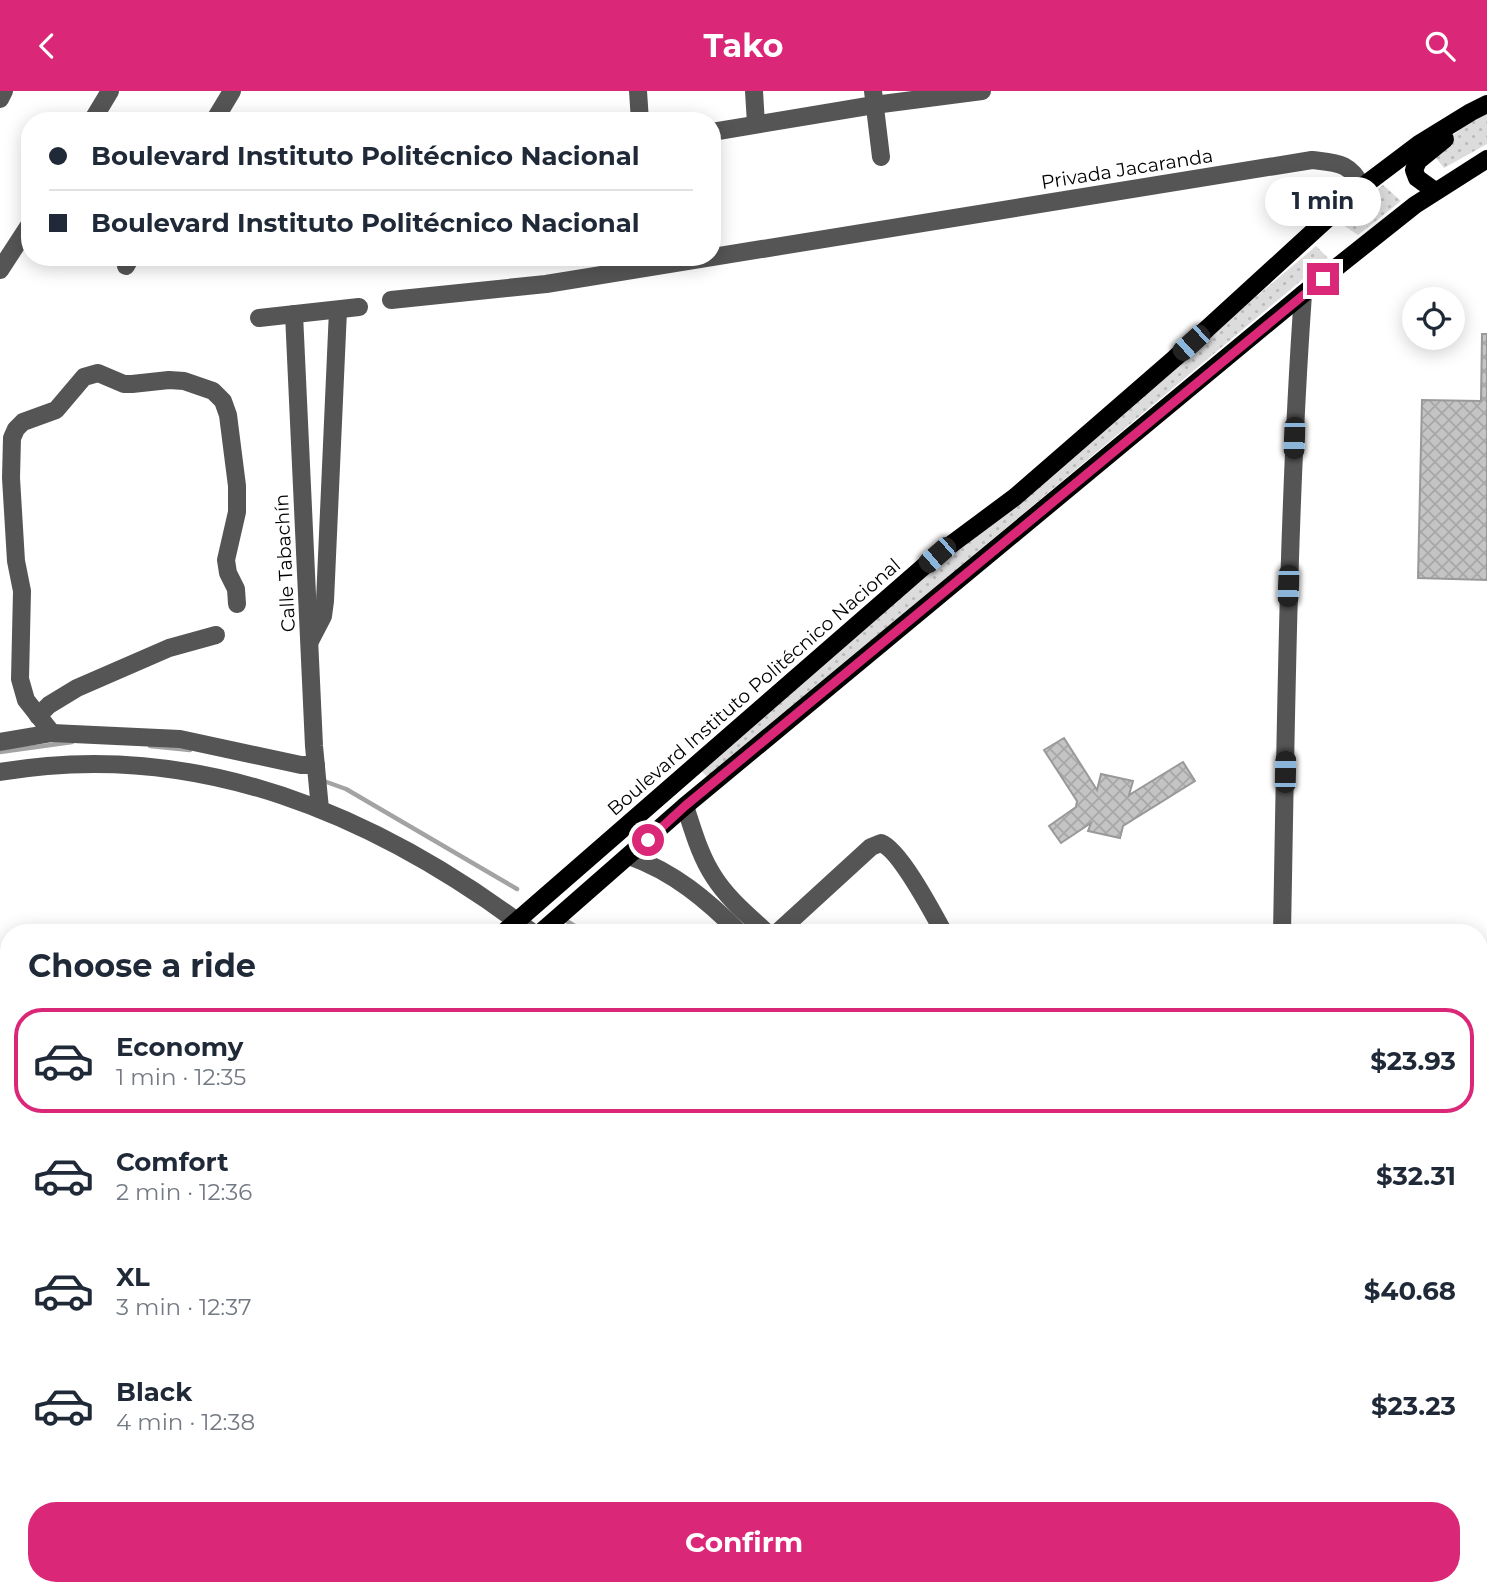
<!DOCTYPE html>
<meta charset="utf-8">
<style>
:root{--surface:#fff;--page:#f6f6f7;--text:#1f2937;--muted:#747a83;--line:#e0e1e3;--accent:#db2777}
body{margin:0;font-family:Montserrat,sans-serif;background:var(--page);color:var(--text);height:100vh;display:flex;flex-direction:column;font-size:26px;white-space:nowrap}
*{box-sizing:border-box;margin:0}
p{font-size:23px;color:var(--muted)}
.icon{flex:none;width:38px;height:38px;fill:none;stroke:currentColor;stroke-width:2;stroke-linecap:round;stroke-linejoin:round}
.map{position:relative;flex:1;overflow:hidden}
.side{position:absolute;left:0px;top:833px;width:1488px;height:672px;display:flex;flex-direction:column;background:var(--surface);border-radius:28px 28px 0 0;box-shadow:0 4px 18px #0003}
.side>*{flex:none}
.guide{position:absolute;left:21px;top:21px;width:700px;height:154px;border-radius:28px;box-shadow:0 4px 18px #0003;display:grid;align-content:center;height:154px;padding:0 28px;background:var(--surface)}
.tools{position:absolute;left:1402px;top:196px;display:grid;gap:14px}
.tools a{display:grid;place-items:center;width:63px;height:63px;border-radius:50%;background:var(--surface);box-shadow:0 4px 18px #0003;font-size:35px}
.end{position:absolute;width:32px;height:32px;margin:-16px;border:9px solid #db2777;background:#fff;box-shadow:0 0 0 4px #fff}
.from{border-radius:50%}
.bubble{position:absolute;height:49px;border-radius:24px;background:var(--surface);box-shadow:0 4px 18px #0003;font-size:23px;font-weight:700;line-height:49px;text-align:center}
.car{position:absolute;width:21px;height:42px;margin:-21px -10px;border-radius:9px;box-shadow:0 0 5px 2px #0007;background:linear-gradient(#222 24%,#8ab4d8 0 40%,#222 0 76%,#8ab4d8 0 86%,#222 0)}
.guide b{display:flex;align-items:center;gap:24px;height:66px;font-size:26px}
.guide b+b{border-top:2px solid var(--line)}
.guide i{width:18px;height:18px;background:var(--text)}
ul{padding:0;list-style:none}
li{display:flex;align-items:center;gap:21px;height:105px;margin:0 14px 10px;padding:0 14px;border:4px solid transparent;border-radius:28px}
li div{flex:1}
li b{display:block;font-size:26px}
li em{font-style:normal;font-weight:700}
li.on{border-color:var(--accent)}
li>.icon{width:63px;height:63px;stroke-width:1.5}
h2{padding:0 28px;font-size:32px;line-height:84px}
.primary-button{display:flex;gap:14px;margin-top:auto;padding:14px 28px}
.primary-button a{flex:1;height:80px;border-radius:28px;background:var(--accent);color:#fff;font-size:28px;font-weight:700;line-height:80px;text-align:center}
header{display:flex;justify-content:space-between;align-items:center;height:91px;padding:0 28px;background:var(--accent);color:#fff;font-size:32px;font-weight:700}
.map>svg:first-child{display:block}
</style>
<header><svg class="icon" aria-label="back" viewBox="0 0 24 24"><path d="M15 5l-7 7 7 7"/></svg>Tako<svg class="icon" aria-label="search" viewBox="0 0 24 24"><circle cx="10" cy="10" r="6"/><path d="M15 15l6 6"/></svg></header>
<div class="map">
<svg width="1487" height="1505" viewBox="0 0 1487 1505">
<defs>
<pattern id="grass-dots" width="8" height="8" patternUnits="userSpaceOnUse" patternTransform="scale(1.75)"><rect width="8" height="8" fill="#dcdcdc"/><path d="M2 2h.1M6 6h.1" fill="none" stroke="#bbb" stroke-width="1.8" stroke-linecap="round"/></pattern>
<pattern id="park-tufts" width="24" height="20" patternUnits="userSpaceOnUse" patternTransform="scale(1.75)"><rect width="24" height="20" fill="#dcdcdc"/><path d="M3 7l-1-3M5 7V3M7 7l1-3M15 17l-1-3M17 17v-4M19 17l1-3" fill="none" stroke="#bbb"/></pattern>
<pattern id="building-cross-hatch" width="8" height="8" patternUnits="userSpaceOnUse" patternTransform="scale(1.75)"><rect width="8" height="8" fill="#c4c4c4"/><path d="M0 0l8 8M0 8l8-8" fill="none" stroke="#a7a7a7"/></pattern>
</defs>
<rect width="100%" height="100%" fill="#fff"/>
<g fill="url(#grass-dots)">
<path d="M1487,18v35l-43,24 -13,-16z"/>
<path d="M1383,94l18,16 -43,34 -21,-14z"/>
<path d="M1316,155l12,12 -620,520 -9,-10z"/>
</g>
<path fill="url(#park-tufts)" d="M1069,1496h48l-1,9h-48z"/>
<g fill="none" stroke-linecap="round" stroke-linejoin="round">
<g stroke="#a3a3a3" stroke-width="4.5">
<path d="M150,655l40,4"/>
<path d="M0,661l72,-10"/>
<path d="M321,689l25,9 171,100"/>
<path d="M565,829l21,13"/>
<path d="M786,1505v-9"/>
</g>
</g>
<g fill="url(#building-cross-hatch)" stroke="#999" stroke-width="2">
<path d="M1482,243h5v246l-69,-2 4,-178 59,1z"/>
<path d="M1064,647l33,52 4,-16 32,7 -4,14 54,-33 12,19 -72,45 -3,12 -32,-7 3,-8 -30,20 -12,-17 27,-19 1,-6 -33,-51z"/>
</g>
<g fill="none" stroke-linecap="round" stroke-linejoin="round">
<g stroke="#555" stroke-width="18">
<path d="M638,0l2,30"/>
<path d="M754,0l2,33"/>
<path d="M873,0l8,66"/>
<path d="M0,8l4,-8"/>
<path d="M92,30l18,-30"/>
<path d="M214,30l18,-30"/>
<path d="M712,41l162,-27 108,-14"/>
<path d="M126,175l5,-9"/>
<path d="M0,179l30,-46"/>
<path d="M391,209l155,-16 766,-124c25,3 38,2 50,27"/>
<path d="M294,223l20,432 6,63"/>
<path d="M259,227l100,-11"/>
<path d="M310,550l13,-25 2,-15 13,-291"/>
<path d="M38,625l11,-11 28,-17 92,-40 47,-13"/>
<path d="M52,642l-26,-33 -6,-21 2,-88 -6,-30 -5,-83 1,-40 4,-9 7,-7 33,-12 28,-33 14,-4 26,11h8l37,-4 15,1 29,10 10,10 5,14 9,71v26l-11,48 2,13 8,16 1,15"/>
<path d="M0,651l52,-9 128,6 121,26h15"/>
<path d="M0,681c198,-34 377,43 533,161"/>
<path d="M685,715c8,24 15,50 29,71 14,22 34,38 53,56"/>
<path d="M629,765c45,16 78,44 111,77"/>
<path d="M777,842l94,-86 10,-4c19,7 52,70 63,90"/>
<path d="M1282,842c4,-213 6,-426 21,-639"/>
<path d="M1479,1434l3,1 1,6 -1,64"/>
<path d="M1357,1496l1,9"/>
<path d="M866,1505l1,-9"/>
<path d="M1131,1505v-9"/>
<path d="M1232,1505v-9"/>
<path d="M1250,1505v-9"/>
<path d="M1386,1505v-9"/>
</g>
<g stroke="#000" stroke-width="18">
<path d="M1435,100l-18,-13 -3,-8 4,-9 27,-22"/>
<path d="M503,842l434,-378 78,-58 160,-139 187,-171 57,-43 52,-32 16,-8"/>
<path d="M540,842l145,-127 618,-512 112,-89 72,-46"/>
<path d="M1479,1184l8,-3"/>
<path d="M1479,1207l8,-4"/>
<path d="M0,1264l9,-7"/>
<path d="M0,1309l9,-7"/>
<path d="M0,1457l9,5"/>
<path d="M0,1484l9,5"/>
<path d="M20,1496l14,9"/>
<path d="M68,1496l15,9"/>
<path d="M962,1505l24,-9"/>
<path d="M1038,1505l17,-9"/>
</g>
</g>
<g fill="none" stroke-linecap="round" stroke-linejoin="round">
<path stroke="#db2777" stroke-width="9" d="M648,749l37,-34 638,-527"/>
</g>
<g text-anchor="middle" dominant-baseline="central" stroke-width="6" stroke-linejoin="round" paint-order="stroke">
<g font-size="19" fill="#000" stroke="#fff">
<text transform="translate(1127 78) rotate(-9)">Privada Jacaranda</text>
<text transform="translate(285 472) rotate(-93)">Calle Tabachín</text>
<text transform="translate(754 596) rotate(-41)">Boulevard Instituto Politécnico Nacional</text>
</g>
</g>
</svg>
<div class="tools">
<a><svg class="icon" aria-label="locate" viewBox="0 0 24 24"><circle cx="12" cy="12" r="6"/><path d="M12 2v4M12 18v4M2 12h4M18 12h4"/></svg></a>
</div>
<i class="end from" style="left:648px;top:749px"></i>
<i class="end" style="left:1323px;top:188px"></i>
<div class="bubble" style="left:1265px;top:86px;width:116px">1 min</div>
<i class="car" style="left:1191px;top:252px;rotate:228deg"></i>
<i class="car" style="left:1294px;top:347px;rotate:182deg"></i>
<i class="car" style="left:937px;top:464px;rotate:229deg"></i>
<i class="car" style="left:1288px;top:495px;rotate:182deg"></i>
<i class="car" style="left:1285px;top:681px;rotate:1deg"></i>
<div class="guide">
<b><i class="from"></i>Boulevard Instituto Politécnico Nacional</b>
<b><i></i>Boulevard Instituto Politécnico Nacional</b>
</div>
<section class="side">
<h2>Choose a ride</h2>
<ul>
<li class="on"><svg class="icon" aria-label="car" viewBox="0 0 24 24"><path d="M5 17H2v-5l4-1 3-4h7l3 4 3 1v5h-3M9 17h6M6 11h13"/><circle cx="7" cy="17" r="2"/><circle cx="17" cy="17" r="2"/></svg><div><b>Economy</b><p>1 min · 12:35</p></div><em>$23.93</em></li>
<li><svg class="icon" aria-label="car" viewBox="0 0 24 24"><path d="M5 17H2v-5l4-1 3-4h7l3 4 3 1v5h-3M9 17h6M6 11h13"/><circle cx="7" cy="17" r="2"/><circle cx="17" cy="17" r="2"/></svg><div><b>Comfort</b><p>2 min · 12:36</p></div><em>$32.31</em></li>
<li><svg class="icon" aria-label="car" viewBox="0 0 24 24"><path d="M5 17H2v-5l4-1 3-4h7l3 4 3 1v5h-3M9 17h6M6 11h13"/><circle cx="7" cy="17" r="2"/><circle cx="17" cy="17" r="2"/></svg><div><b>XL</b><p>3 min · 12:37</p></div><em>$40.68</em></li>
<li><svg class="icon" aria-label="car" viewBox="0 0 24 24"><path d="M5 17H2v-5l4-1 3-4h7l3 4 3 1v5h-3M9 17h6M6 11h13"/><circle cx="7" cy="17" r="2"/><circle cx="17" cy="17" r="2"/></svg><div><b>Black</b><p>4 min · 12:38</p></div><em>$23.23</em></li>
</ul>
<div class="primary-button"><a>Confirm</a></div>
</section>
</div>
